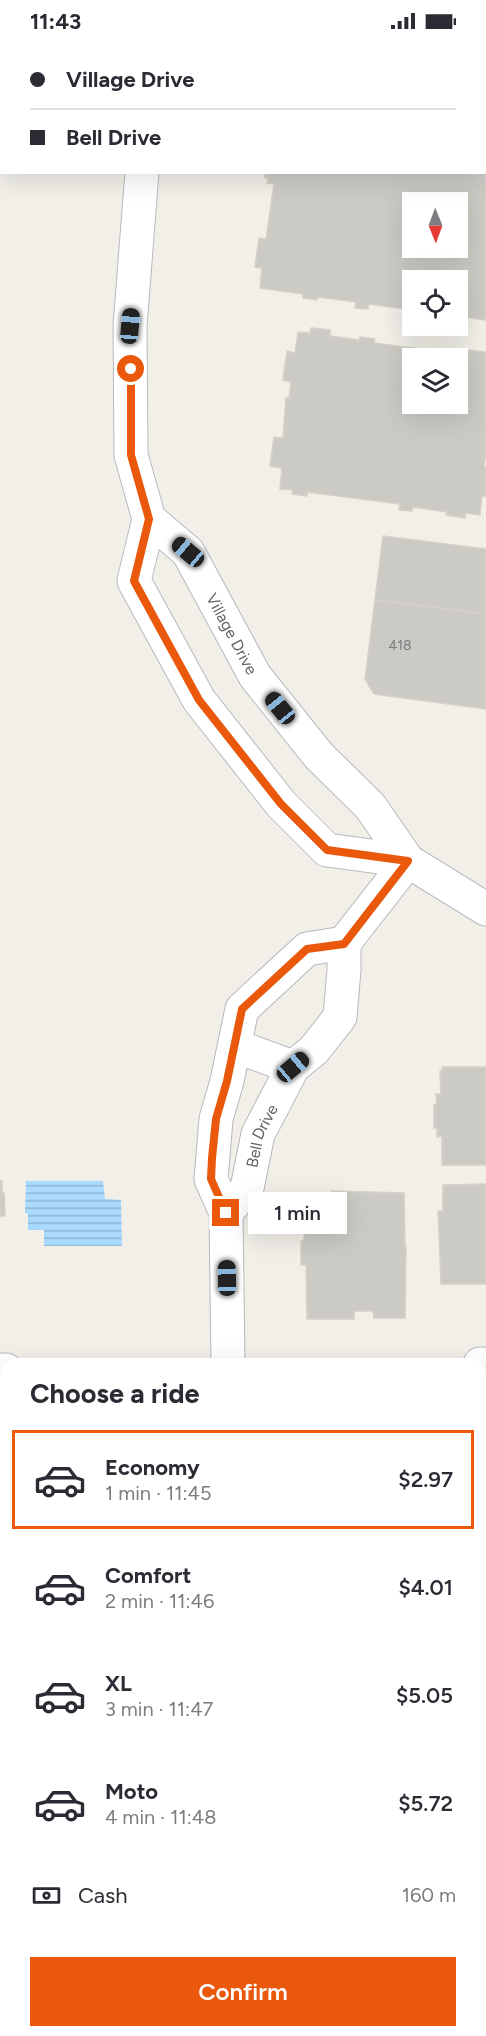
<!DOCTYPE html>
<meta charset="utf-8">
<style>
:root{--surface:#fff;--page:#f2f2f3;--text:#2b2b33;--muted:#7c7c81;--line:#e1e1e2;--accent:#ea580c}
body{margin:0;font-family:Figtree,sans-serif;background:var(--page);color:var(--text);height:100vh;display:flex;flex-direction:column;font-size:22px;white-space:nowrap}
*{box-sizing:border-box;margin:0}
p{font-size:20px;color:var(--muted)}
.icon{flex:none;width:33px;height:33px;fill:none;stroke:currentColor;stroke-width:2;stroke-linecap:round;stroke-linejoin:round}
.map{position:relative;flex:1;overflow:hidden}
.details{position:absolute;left:0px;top:1316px;width:486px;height:680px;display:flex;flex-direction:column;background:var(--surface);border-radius:18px 18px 0 0;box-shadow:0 6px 24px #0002}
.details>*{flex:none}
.top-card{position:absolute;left:0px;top:0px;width:486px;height:132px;box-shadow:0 6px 24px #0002;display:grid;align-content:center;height:132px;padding:0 30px;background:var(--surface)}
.needle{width:39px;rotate:179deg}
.controls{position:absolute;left:402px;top:150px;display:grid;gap:12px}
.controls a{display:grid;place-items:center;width:66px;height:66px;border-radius:0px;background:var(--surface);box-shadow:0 6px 24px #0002;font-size:30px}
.end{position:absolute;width:27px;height:27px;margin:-14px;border:8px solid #ea580c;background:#fff;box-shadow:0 0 0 3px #fff}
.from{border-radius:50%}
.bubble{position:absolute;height:42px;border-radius:0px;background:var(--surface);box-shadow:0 6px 24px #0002;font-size:20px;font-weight:600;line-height:42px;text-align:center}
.car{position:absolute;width:18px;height:36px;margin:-18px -9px;border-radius:8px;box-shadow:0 0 4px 2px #0007;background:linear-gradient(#222 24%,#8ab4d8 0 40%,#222 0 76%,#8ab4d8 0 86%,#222 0)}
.top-card b{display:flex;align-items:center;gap:21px;height:57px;font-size:22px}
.top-card b+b{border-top:2px solid var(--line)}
.top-card i{width:15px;height:15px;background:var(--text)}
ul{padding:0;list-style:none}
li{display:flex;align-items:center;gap:18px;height:99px;margin:0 12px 9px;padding:0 18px;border:3px solid transparent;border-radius:0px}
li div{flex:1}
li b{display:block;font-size:22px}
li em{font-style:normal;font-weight:600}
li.selected{border-color:var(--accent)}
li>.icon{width:54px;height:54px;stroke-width:1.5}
h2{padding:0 30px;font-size:27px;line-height:72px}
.pay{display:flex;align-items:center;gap:15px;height:66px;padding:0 30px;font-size:22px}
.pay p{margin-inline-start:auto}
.primary-button{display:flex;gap:12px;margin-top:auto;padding:12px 30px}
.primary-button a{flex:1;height:69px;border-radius:0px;background:var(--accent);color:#fff;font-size:24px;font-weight:600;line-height:69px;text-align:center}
.status{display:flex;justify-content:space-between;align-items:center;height:42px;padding:0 30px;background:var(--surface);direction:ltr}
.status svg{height:16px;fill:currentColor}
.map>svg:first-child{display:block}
</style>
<div class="status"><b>11:43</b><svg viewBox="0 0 49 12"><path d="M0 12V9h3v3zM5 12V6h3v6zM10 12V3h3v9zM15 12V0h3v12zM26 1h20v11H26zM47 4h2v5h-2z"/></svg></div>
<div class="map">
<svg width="486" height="1994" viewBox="0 0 486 1994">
<defs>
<pattern id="water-rules" width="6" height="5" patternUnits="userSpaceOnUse" patternTransform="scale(1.5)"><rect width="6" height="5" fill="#aadaff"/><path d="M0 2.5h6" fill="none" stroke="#8eb4d2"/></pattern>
</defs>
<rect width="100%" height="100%" fill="#f1efe8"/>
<path fill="url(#water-rules)" d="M26,1139h77l2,18 16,1 1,46h-78v-16h-16v-16l-3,-1z"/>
<g fill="#cccac5" stroke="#d6d1c6" stroke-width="1.5" fill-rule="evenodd">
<path d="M319,0h167v86h-2v-84h-166z"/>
<path d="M484,120l2,1v157l-28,-4v-36h-46v30l-43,-6 -1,5 -13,-1 1,-6 -38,-5 -1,3 -14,-2v-4l-43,-6 2,-20 -7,-1 4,-29 7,1 8,-55 -7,-1 1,-5h-3v-6h219zM412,160h46v46h-46z"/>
<path d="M311,286l19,2v6l29,4 1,-3 15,2 -1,4 94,12 1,-5 17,2v98l-2,16 2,1v29h-4l-2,19 -15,-2v5l-19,-3 1,-3 -34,-5 -1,4 -13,-1 1,-6 -93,-12v4l-15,-2 1,-4 -13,-1 2,-21 -12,-2 4,-29 9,1 3,-40h3l2,-16 -8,-2 4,-29 8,2 3,-21 12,1zM412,316h46v46h-46z"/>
<path d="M383,494l103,13v65l-111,-14z"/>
<path d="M375,558l111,14v95l-112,-15 -9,-15z"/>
<path d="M442,1025h44v98h-44v-29l-5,1v-9h-3v-23l3,-1 -1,-10h5l-1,-23h2z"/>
<path d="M0,1139h2v12h2l1,23h-5z"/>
<path d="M486,1142v100h-45l-3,-73h5v-26z"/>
<path d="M332,1149l72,2 1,54h1l-1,71h-31l-1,-7h-19v8h-47l-1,-54h-5v-24h3l1,-45 27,-1z"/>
<path d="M480,1373h3v4l3,-1v129h-6z"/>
<rect x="0" y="1374" width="6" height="130"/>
<path d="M480,1550l6,3v122h-6z"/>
<path d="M0,1554l6,2v125v-4h-6z"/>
<rect x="480" y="1775" width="6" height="136"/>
<rect x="0" y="1786" width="6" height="120"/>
</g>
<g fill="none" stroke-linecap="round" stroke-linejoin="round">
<defs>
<g id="street">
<path d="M0,57h2"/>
<path d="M344,901l64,-82"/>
<path d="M235,1004l58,21"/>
<path id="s1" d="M226,1171l21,-25 11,-54 35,-67 21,-17 26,-33 4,-47v-27"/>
<path d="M228,1322l-2,-151 -15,-34 5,-60 11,-38 15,-72 65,-60 37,-6"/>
<path d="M480,1322h6"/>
<path d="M0,1328h6"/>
<path d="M480,1714h6"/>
<path d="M0,1720h6"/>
</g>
<g id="secondary">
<path d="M153,2v-2"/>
<path d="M142,130l-12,154 1,129 18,64 -15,62 65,119 82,104 46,46 81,11"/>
<path id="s2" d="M149,477l39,33 67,124 64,80 51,50 38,55 78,48"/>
</g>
</defs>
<use href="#street" stroke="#b5b8bc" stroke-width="35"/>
<use href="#secondary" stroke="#b6babf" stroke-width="35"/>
<use href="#street" stroke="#fff" stroke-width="33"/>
<use href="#secondary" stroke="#fff" stroke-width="33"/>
</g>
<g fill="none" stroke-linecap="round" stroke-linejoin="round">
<path stroke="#ea580c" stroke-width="8" d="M131,327v86l18,64 -15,62 65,119 82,104 46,46 81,11 -64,83 -37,5 -65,60 -15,72 -11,38 -4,39 -1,21 15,34"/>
</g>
<g text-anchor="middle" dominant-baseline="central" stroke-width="5" stroke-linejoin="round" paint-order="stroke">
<g font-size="14" fill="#7a7d7f">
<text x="400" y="603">418</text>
</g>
<g font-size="16" fill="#5f6368" stroke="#fff">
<text stroke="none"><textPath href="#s2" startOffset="144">Village Drive</textPath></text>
<text stroke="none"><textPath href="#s1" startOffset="87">Bell Drive</textPath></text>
</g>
</g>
</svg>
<div class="controls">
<a><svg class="needle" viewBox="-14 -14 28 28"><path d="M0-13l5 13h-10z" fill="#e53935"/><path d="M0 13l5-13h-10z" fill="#7c7c81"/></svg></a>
<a><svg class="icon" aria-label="locate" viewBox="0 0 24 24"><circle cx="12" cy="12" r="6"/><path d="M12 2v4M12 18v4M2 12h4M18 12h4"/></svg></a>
<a><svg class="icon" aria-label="layers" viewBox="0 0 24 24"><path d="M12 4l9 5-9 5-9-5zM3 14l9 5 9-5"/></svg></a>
</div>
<i class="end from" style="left:131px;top:327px"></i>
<i class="end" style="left:226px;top:1171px"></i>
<div class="bubble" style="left:248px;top:1150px;width:99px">1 min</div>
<i class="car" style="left:130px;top:284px;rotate:5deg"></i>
<i class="car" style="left:188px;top:510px;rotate:310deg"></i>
<i class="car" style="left:280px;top:666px;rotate:321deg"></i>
<i class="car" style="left:293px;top:1025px;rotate:50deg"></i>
<i class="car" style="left:227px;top:1236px;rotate:359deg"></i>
<div class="top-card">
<b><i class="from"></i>Village Drive</b>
<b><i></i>Bell Drive</b>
</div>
<section class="details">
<h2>Choose a ride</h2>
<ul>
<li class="selected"><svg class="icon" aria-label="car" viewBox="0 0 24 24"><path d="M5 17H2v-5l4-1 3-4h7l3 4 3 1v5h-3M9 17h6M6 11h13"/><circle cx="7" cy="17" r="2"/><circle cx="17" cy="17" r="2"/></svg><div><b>Economy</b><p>1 min · 11:45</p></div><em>$2.97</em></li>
<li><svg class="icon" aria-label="car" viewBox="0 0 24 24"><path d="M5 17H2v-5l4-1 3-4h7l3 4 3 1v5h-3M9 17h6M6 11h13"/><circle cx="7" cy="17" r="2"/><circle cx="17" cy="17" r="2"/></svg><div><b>Comfort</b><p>2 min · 11:46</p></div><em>$4.01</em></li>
<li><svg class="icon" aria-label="car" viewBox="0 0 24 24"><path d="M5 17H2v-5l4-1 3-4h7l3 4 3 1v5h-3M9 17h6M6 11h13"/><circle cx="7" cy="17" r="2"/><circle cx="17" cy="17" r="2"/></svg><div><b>XL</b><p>3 min · 11:47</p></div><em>$5.05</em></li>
<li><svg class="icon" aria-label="car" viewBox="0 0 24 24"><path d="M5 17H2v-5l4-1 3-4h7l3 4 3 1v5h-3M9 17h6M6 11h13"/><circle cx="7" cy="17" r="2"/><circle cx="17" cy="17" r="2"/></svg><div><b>Moto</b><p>4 min · 11:48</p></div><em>$5.72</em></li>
</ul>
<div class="pay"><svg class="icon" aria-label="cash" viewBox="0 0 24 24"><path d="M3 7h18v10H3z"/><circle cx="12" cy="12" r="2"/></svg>Cash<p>160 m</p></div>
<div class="primary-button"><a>Confirm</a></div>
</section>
</div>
